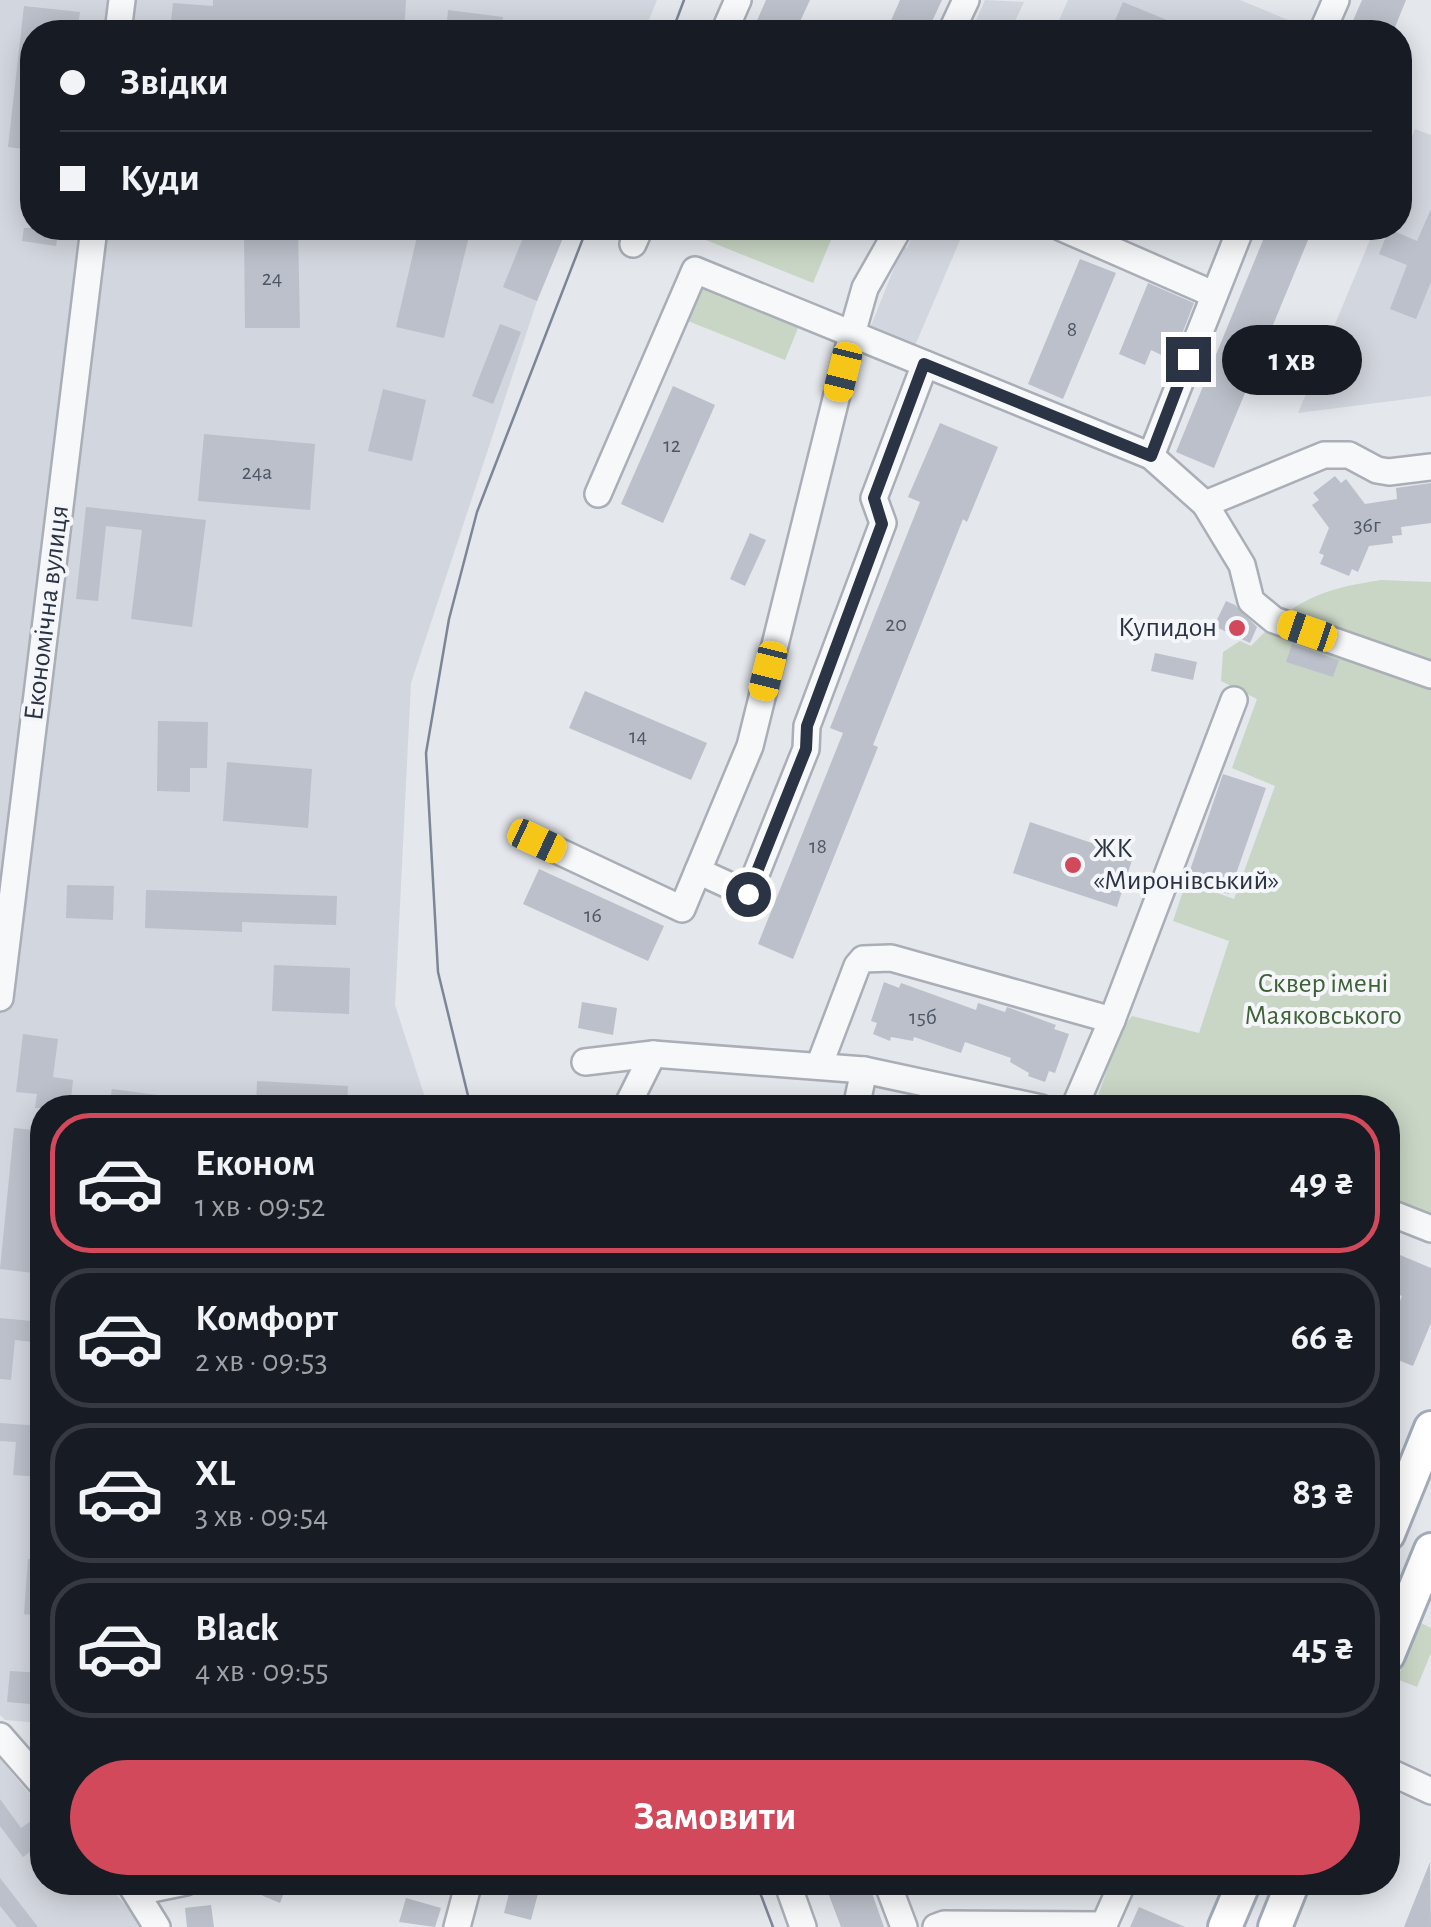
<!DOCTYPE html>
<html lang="uk">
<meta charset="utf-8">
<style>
:root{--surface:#171b24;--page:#242831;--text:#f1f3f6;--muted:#9ea1a6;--line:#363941;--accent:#d1495b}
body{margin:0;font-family:"Alegreya Sans",sans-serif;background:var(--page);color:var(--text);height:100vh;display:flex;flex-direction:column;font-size:38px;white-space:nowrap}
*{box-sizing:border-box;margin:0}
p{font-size:32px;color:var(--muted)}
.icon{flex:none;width:55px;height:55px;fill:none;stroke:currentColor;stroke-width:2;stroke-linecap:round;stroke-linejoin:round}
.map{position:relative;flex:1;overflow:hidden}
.side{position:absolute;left:30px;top:1095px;width:1370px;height:800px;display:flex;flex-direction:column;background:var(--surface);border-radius:40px;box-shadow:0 5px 25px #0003}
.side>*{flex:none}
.hud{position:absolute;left:20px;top:20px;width:1392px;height:220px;border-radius:40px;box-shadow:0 5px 25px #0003;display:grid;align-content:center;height:220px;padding:0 40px;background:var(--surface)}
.end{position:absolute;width:45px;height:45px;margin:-22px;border:12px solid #2b3445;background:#fff;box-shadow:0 0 0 5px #fff}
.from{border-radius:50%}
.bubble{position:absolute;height:70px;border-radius:35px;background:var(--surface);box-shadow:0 5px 25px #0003;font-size:32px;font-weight:700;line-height:70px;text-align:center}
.car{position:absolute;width:30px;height:60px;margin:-30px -15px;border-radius:12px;box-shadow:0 0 8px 2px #0007;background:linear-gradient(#f5c518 24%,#345 0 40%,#f5c518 0 76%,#345 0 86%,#f5c518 0)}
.hud b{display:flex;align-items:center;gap:35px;height:95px;font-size:38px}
.hud b+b{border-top:2px solid var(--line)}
.hud i{width:25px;height:25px;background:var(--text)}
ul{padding:18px 0 0;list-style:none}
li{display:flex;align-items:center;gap:30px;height:140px;margin:0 20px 15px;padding:0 20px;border:5px solid var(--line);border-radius:40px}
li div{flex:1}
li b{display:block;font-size:38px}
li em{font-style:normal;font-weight:700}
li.selected{border-color:var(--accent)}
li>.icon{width:90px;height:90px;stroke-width:1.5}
.button{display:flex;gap:20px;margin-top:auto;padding:20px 40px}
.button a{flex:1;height:115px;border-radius:60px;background:var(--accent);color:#fff;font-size:40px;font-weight:700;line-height:115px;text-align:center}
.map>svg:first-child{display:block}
</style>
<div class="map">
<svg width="1431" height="1927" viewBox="0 0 1431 1927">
<rect width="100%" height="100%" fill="#e4e7ec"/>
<g fill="#d2d6de">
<path d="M0,0h657l-13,32h-612v196h535l-30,73 -126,382 -16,322 33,102 -386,1v615l-37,-3 -5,-5z"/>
<path d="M985,0l39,2 -14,30h-39z"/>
<path d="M1068,0h172l77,32h-263z"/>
<path d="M1415,129l16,6v261l-133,17 77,-185h25v-62z"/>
<path d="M916,228h57l-4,7 -6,-2 -49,115 -44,-20 33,-82 4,2z"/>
<path d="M0,1759l42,50v73l64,1 38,44h-144z"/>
</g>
<g fill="#c9d6c5">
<path d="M676,228h160l-23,55z"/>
<path d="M703,284l97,39 -15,37 -97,-39z"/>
<path d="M1381,580l50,2v633l-43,-13v-94h-294l26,-77 12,-15 67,17 30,-92 -56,-20 13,-39 48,17 41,-113 -43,-18 25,-69 -36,-18 2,-29 17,-11 11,5c45,-47 67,-56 130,-66z"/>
<path d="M1421,1623l10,5v25l-14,34 -20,-8z"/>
</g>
<g fill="#bbc0ca">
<path d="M213,0h193l-2,32h-234l3,-29 40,3z"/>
<path d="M766,0h44l-15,32h-43z"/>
<path d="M900,0h42l-15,32h-41z"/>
<path d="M1362,0h44l-13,32h-45z"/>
<path d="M1123,2l73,30h-86z"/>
<path d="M24,6l56,6 -3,20h-45v118l-24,-3z"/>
<path d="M448,10l55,7 -2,15h-55z"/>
<path d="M1431,209v73l-15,37 -26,-10 17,-44 -28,-11 10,-25 28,12z"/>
<path d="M24,228h35l-3,18 -34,-5z"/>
<path d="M244,228h54l2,100h-55z"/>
<path d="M419,228h52l-27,110 -48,-11z"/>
<path d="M527,228h40l-30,73 -34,-14z"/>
<path d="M1268,228h45l-99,240 -38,-16z"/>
<path d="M1080,259l36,14 -53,126 -35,-15z"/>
<path d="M1148,283l46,20 -22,57 -21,-10 -6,15 -26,-11z"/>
<path d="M500,324l21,8 -28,72 -21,-8z"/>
<path d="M673,386l42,19 -52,118 -42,-19z"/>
<path d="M383,389l43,11 -14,61 -44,-10z"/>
<path d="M940,423l58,24 -31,75 -4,-3 -90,226 5,2 -85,212 -35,-15 85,-211 -13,-5 90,-226 -12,-5z"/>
<path d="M204,434l111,10 -5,66 -112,-9z"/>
<path d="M1335,476l6,7 5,-4 19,25 32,-5 -1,-11 35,-5v40l-30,4 1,8 -10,1 1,7 -24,3 -11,26 -6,-3 -3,7 -29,-12 4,-9 -5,-2 10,-25 -17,-23 7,-5 -6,-7z"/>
<path d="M86,507l120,13 -14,107 -61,-8 11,-89 -36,-4 -8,75 -22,-2z"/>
<path d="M750,533l16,7 -21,46 -15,-7z"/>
<path d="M1226,601l9,4 22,22 -7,16 -36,-17z"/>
<path d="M1292,644l47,16 -6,17 -47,-15z"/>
<path d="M1155,653l42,9 -4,18 -42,-9z"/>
<path d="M585,691l122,52 -16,37 -122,-52z"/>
<path d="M158,721l50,1 -1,46h-17v24l-33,-1z"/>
<path d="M227,762l85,7 -4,59 -85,-7z"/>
<path d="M1223,774l43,14 -37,106 -42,-15z"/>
<path d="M1030,822l103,35 -16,50 -104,-34z"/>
<path d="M539,869l125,57 -16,35 -125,-57z"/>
<path d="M67,885l47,1 -1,34 -47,-2z"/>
<path d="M146,890l191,6 -1,29 -94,-3v10l-97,-4z"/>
<path d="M274,965l76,3 -1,46 -77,-3z"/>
<path d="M884,982l15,6 2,-5 75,27 2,-7 27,9 2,-5 49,18 -2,4 15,5 -14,39 -6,-2 -4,11 -17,-6 1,-3 -19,-11 1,-4 -46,-16 -4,11 -47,-16 -1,4 -22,-4 -1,4 -17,-7 4,-11 -6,-2z"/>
<path d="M582,1002l35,6 -4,27 -35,-7z"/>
<path d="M23,1034l35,5 -5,38 20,3 -3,28h-35l2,-14 -21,-2z"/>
<path d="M257,1081l91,5 -1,22h-91z"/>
<path d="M112,1089l68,9v10h-71z"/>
<path d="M14,1128l28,3v143l-42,-5z"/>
<path d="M1388,1250l43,18v55l-18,43 -25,-10v-25l14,-35 -14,-6z"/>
<path d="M0,1318l42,4v21l-27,-3 -4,40 -11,-1z"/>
<path d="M0,1423l42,3v51l-29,-2 3,-33 -16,-1z"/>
<path d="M28,1559l14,1v56l-18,-2z"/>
<path d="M10,1671l32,2v32l-35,-3z"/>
<path d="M0,1799l21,29 13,-9 8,12v12l-19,14 -23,-31z"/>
<path d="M1430,1862l1,65h-27z"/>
<path d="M0,1878l38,49h-21l-17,-21z"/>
<path d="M230,1882h58l-8,21z"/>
<path d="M512,1882h29l-10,38 -27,-7z"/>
<path d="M824,1882h44l16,45h-43z"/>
<path d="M406,1898l35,10 -6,19 -36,-5z"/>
<path d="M211,1905l3,22h-27l-2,-19z"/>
<path d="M1139,1907l46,20h-55z"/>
</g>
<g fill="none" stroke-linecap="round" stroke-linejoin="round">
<defs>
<g id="minor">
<path d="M118,32l4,-32"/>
<path d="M724,32l14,-32"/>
<path d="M951,32l15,-32"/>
<path d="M1322,32l14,-32"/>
<path d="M1062,228l151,66"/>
<path d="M1241,228l-90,228 54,48 119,-49h25l28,15 12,2 42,-5"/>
<path d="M633,244l7,-16"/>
<path d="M598,494l97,-224 456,186"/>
<path d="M1205,504l37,61 9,36 23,19 157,55"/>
<path d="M537,841l145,68 68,-163 102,-412 13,-46 34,-60"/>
<path d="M698,871l50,23 58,-145 1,-23 76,-203 -9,-25 51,-134"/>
<path d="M0,998l94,-770"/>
<path d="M585,1062l68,-8 211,16 177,38"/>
<path d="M819,1066l38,-100 6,-7 28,-1 221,62"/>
<path d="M626,1108l27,-54"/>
<path d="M856,1108l8,-38"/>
<path d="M1074,1108l38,-88 122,-320"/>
<path d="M1388,1212l43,17"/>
<path d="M0,1736l42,48"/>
<path d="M1388,1771l43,20"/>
<path d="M129,1882l28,45"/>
<path d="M787,1882l16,45"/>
<path d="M887,1882l17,45"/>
<path d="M137,1892l49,-10"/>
<path d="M457,1927l12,-45"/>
<path d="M936,1927l8,-3 160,1"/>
<path d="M1103,1927l20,-45"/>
</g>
<g id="major">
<path d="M1388,1534l43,-106"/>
<path d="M1388,1655l43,-105"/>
<path d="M1225,1927l19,-45"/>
<path d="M1275,1927l18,-45"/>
</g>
</defs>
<use href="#minor" stroke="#a9aeb7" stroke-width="30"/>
<use href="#major" stroke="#a3abb8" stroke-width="38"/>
<use href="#minor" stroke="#f7f8fa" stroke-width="25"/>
<use href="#major" stroke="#fff" stroke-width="32"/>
<g stroke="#7d8696" stroke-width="2.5">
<path d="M672,32l12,-32"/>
<path d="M471,1108l-33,-136 -12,-219 23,-134 28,-107 110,-284"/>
<path d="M756,1882l17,45"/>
</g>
</g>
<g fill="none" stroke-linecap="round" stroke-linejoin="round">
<path stroke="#2b3445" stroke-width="12" d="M748,894l58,-145 1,-23 75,-202 -8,-26 50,-134 227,92 37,-97"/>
</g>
<g fill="#d1495b" stroke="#f4f6f9" stroke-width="4">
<circle cx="1237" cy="628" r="10"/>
<circle cx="1073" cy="865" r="10"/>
</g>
<g text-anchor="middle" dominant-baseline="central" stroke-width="8" stroke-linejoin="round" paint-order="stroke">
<g font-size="22" fill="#4f5766">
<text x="272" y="278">24</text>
<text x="1072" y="329">8</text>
<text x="672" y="445">12</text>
<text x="257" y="472">24а</text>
<text x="1367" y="525">36г</text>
<text x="896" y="624">20</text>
<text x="638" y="736">14</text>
<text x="818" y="846">18</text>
<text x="593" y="915">16</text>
<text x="923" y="1017">15б</text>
</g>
<g font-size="28" fill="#2b3445" stroke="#f4f6f9">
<text transform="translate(47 613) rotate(-83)">Економічна вулиця</text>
</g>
<g font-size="28" fill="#2b3445" stroke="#f4f6f9" text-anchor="end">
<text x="1217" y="628">Купидон</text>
<text x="1093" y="849" text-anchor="start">ЖК<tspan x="1093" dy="32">«Миронівський»</tspan></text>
</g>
<g font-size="28" fill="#3f6138" stroke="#f4f6f9">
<text x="1323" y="984">Сквер імені<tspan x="1323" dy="32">Маяковського</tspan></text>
</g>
</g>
</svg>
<i class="end from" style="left:748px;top:894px"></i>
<i class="end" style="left:1188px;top:359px"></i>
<div class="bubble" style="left:1222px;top:325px;width:140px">1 хв</div>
<i class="car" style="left:843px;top:372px;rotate:194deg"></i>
<i class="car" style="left:1307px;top:631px;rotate:289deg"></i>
<i class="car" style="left:768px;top:671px;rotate:194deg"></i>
<i class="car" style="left:537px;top:841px;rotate:115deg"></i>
<div class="hud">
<b><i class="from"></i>Звідки</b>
<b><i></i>Куди</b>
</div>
<section class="side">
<ul>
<li class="selected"><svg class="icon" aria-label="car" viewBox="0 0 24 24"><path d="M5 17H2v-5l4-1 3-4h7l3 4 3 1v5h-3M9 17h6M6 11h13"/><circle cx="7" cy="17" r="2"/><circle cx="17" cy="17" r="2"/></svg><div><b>Економ</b><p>1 хв · 09:52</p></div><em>49 ₴</em></li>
<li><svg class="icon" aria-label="car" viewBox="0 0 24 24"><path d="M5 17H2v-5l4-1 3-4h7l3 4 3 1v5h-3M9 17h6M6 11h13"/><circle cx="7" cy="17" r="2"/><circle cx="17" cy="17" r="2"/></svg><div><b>Комфорт</b><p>2 хв · 09:53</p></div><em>66 ₴</em></li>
<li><svg class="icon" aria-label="car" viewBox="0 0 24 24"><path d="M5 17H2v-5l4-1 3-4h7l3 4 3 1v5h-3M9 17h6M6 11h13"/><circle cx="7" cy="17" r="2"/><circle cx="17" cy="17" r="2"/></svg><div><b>XL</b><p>3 хв · 09:54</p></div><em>83 ₴</em></li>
<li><svg class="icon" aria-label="car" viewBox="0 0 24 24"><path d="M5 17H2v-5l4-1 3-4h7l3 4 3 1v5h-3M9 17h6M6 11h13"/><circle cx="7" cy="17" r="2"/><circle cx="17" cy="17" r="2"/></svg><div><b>Black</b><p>4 хв · 09:55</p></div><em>45 ₴</em></li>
</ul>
<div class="button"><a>Замовити</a></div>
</section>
</div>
